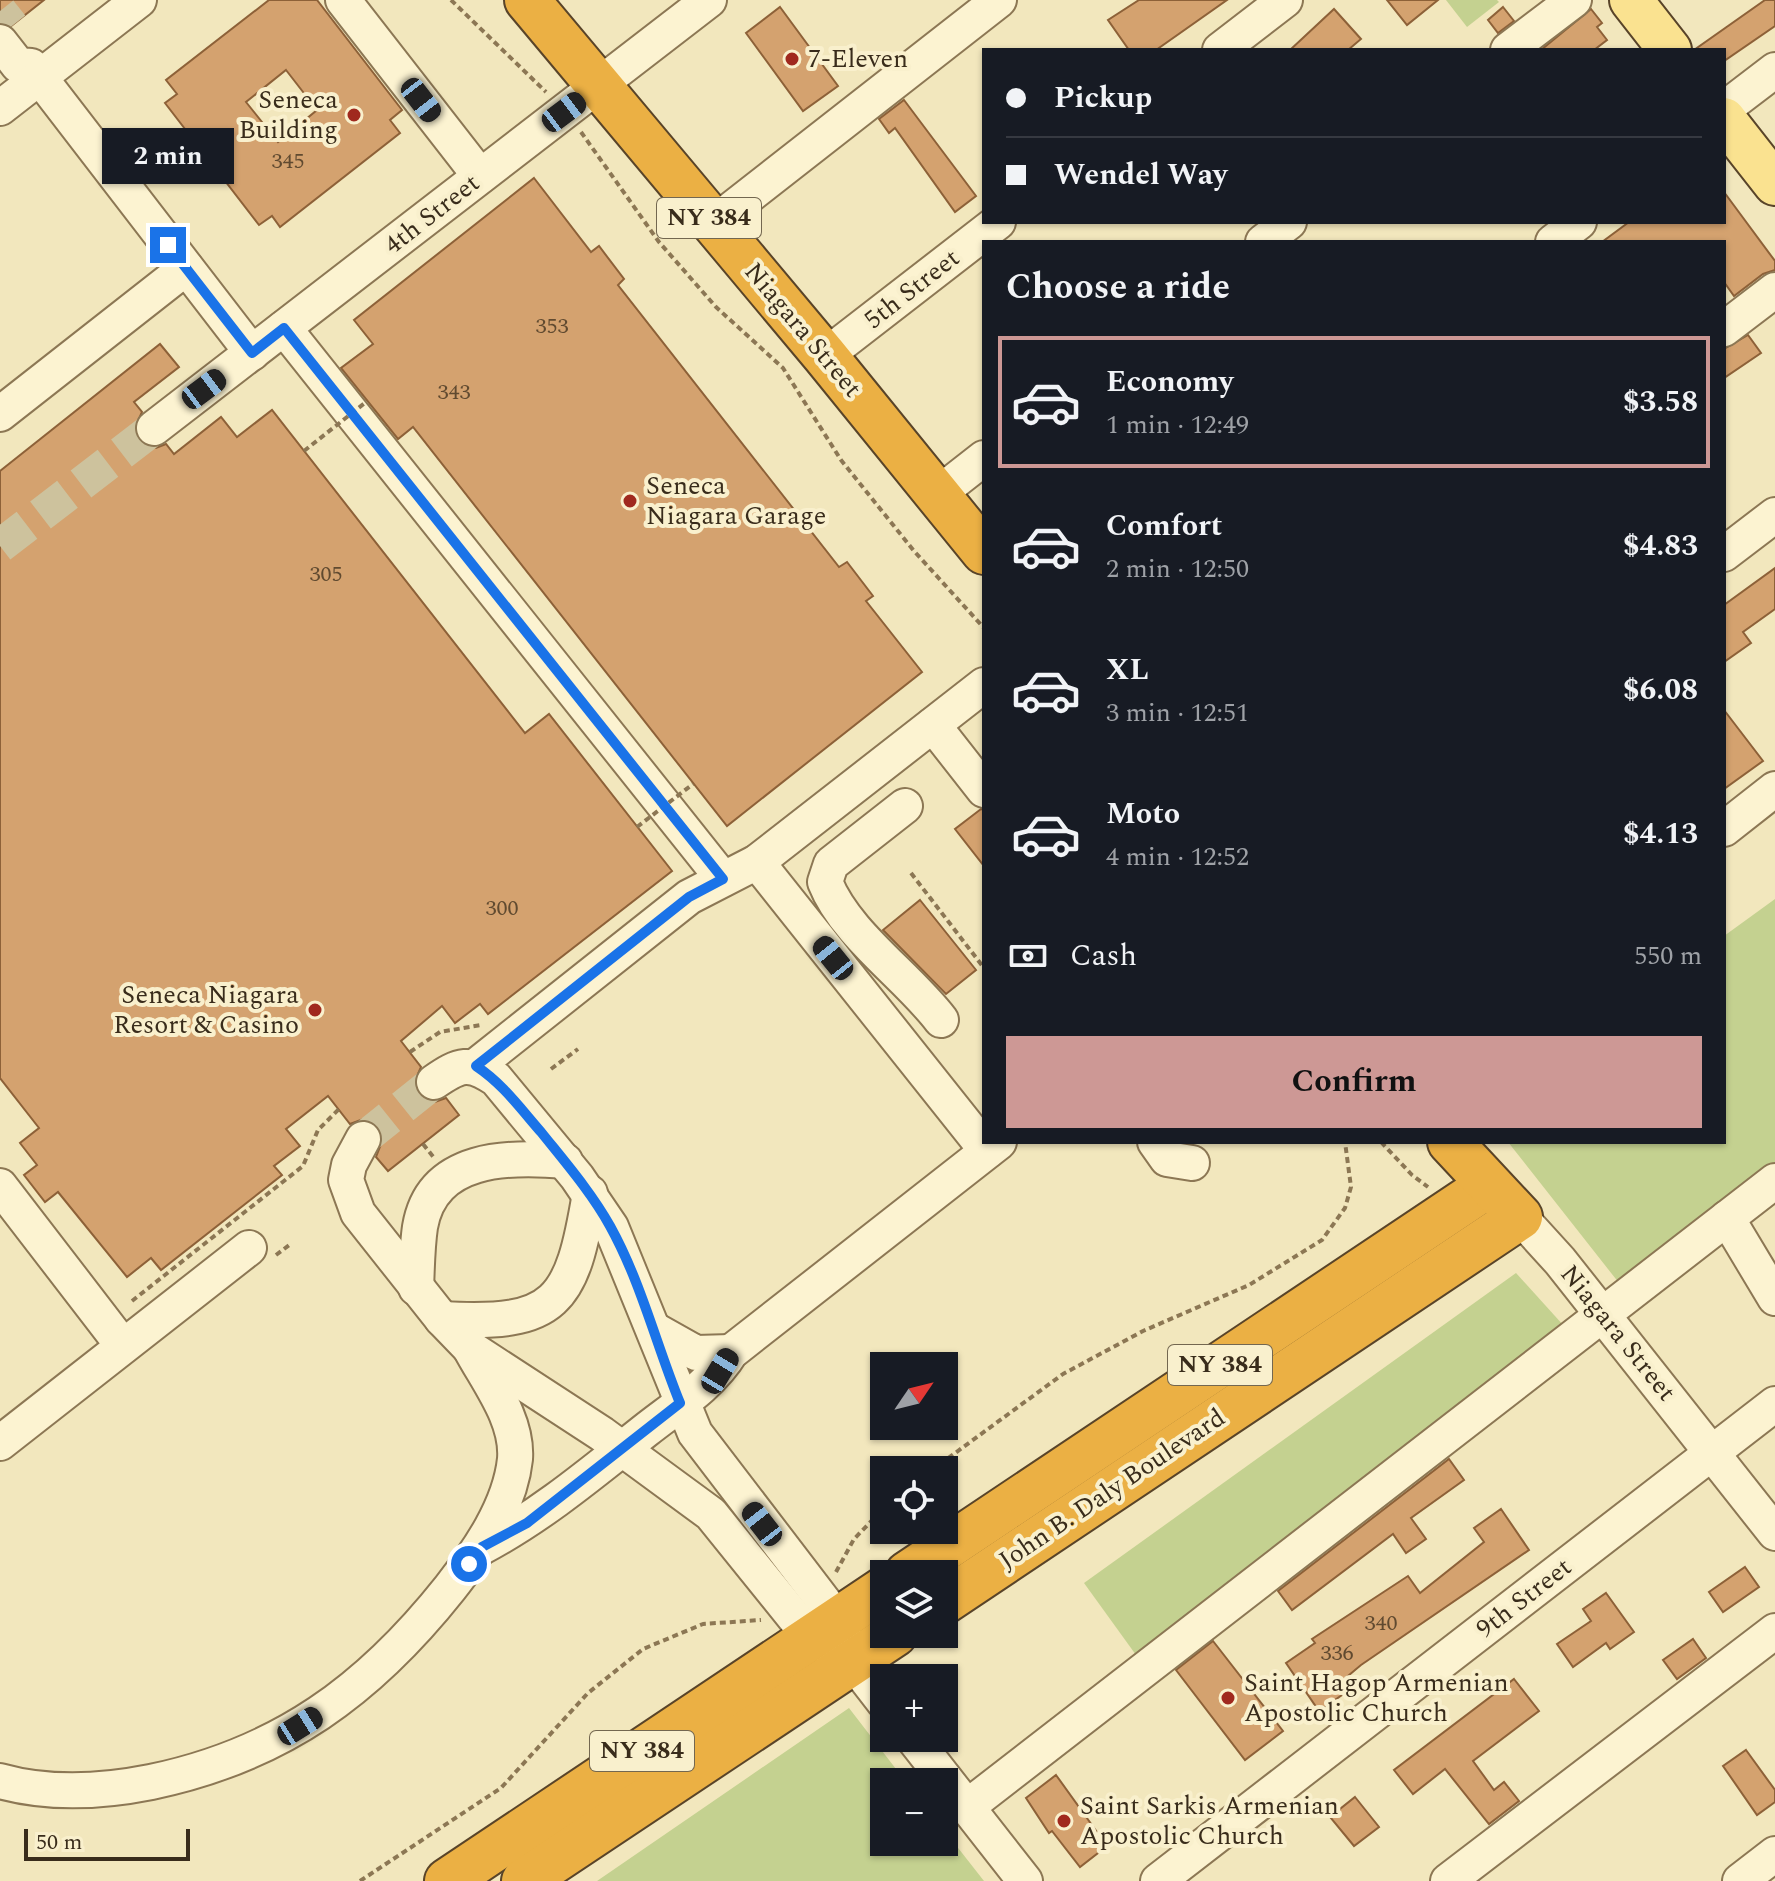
<!DOCTYPE html>
<meta charset="utf-8">
<style>
:root{--surface:#171b24;--page:#20242c;--text:#f1f3f6;--muted:#9ea1a6;--line:#363941;--accent:#cd9895}
body{margin:0;font-family:Spectral,serif;background:var(--page);color:var(--text);height:100vh;display:flex;flex-direction:column;font-size:30px;white-space:nowrap}
*{box-sizing:border-box;margin:0}
p{font-size:26px;color:var(--muted)}
.icon{flex:none;width:44px;height:44px;fill:none;stroke:currentColor;stroke-width:2;stroke-linecap:round;stroke-linejoin:round}
.map{position:relative;flex:1;overflow:hidden}
.sheet{position:absolute;left:982px;top:240px;width:744px;height:904px;display:flex;flex-direction:column;background:var(--surface);border-radius:0px;box-shadow:0 2px 6px #0004}
.sheet>*{flex:none}
.banner{position:absolute;left:982px;top:48px;width:744px;height:176px;border-radius:0px;box-shadow:0 2px 6px #0004;display:grid;align-content:center;height:176px;padding:0 24px;background:var(--surface)}
.needle{width:52px;rotate:55deg}
.tools{position:absolute;left:870px;top:1352px;display:grid;gap:16px}
.tools a{display:grid;place-items:center;width:88px;height:88px;border-radius:0px;background:var(--surface);box-shadow:0 2px 6px #0004;font-size:40px}
.scale{position:absolute;left:24px;bottom:20px;width:166px;box-sizing:border-box;padding-left:8px;border:4px solid #392c1b;border-top:0;font-size:22px;line-height:28px;white-space:nowrap;color:#392c1b;-webkit-text-stroke:6px #f9f0cd;paint-order:stroke}
.end{position:absolute;width:36px;height:36px;margin:-18px;border:10px solid #1a73e8;background:#fff;box-shadow:0 0 0 4px #fff}
.from{border-radius:50%}
.bubble{position:absolute;height:56px;border-radius:0px;background:var(--surface);box-shadow:0 2px 6px #0004;font-size:26px;font-weight:700;line-height:56px;text-align:center}
.car{position:absolute;width:24px;height:48px;margin:-24px -12px;border-radius:10px;box-shadow:0 0 6px 2px #0007;background:linear-gradient(#222 24%,#8ab4d8 0 40%,#222 0 76%,#8ab4d8 0 86%,#222 0)}
.banner b{display:flex;align-items:center;gap:28px;height:76px;font-size:30px}
.banner b+b{border-top:2px solid var(--line)}
.banner i{width:20px;height:20px;background:var(--text)}
ul{padding:0;list-style:none}
li{display:flex;align-items:center;gap:24px;height:132px;margin:0 16px 12px;padding:0 8px;border:4px solid transparent;border-radius:0px}
li div{flex:1}
li b{display:block;font-size:30px}
li em{font-style:normal;font-weight:700}
li.active{border-color:var(--accent)}
li>.icon{width:72px;height:72px;stroke-width:1.5}
h2{padding:0 24px;font-size:36px;line-height:96px}
.pay{display:flex;align-items:center;gap:20px;height:88px;padding:0 24px;font-size:30px}
.pay p{margin-inline-start:auto}
.primary-button{display:flex;gap:16px;margin-top:auto;padding:16px 24px}
.primary-button a{flex:1;height:92px;border-radius:0px;background:var(--accent);color:#111;font-size:32px;font-weight:700;line-height:92px;text-align:center}
.map>svg:first-child{display:block}
</style>
<div class="map">
<svg width="1775" height="1881" viewBox="0 0 1775 1881">
<rect width="100%" height="100%" fill="#f2e7bd"/>
<g fill="#c4d190">
<path d="M1446,0h51l2,2 -32,25z"/>
<path d="M1775,899v263l-156,121 -111,-141h216v-206z"/>
<path d="M1516,1273l48,53 -428,329 -52,-72z"/>
<path d="M849,1708l57,74h-22v60h60v-12l40,51h-387z"/>
</g>
<g fill="#d4a26f" stroke="#8d6138" stroke-width="2" fill-rule="evenodd">
<path d="M0,0h44l-33,26 -11,-4z"/>
<path d="M269,0h48l85,110 -12,10 10,13 -120,94 -8,-11 -13,9 -94,-122 12,-9 -11,-14zM286,70l31,40 -39,32 -32,-40z"/>
<path d="M1139,0h88l-71,50h-27l-21,-30z"/>
<path d="M1387,0h51l-31,25z"/>
<path d="M1765,0h10v26l-51,35v-11h-30z"/>
<path d="M780,7l58,79 -35,25 -57,-78z"/>
<path d="M1503,7l11,14 -16,12 -10,-13z"/>
<path d="M1334,9l27,30 -13,11h-58z"/>
<path d="M1591,9l11,14 -5,4 10,13 -13,10h-53z"/>
<path d="M904,100l72,96 -21,16 -60,-84 -6,5 -10,-14z"/>
<path d="M534,178l57,74 8,-6 25,33 -6,6 221,282 8,-5 26,34 -7,5 56,71 -195,154 -314,-399 -15,12 -57,-71 32,-24 -19,-24z"/>
<path d="M1724,192l51,69v9l-12,4 -29,22 -10,-14v-40h-122l27,-20h95z"/>
<path d="M1748,335l13,18 -37,25v-29z"/>
<path d="M160,344l19,23 -45,35 8,10 -8,18 5,11 17,7 10,-4 8,10 47,-37 16,20 35,-27 253,323 24,-19 123,157 -184,143 -8,-10 -25,19 -13,-17 -41,35 20,26 -7,16 4,11 17,8 11,-4 13,17 -71,56 -12,-14 7,-18 -3,-11 -17,-9 -13,5 -22,-28 -42,33 14,17 -26,20 8,9 -121,95 -10,-12 -24,19 -69,-85 -13,10 -21,-27 13,-10 -17,-22 19,-15 -39,-50v-607z"/>
<path d="M1775,568v41l-32,23 8,11 -27,19v-57z"/>
<path d="M1724,710l39,51 -39,28z"/>
<path d="M981,809l3,1v56l-29,-37z"/>
<path d="M920,900l56,70 -30,24 -63,-64z"/>
<path d="M1449,1459l15,21 -53,38 15,21 -20,14 -13,-19 -101,76 -14,-19z"/>
<path d="M1501,1509l28,41 -168,115 -25,21 6,9 -23,16 -33,-48 29,-20 -3,-4 96,-63 12,17 64,-51 -10,-14z"/>
<path d="M1745,1567l14,20 -36,25 -14,-20z"/>
<path d="M1606,1593l28,39 -24,17 -4,-6 -33,24 -16,-23 34,-23 -8,-12z"/>
<path d="M1693,1639l13,19 -29,21 -14,-19z"/>
<path d="M1213,1641l70,90 -38,29 -69,-90z"/>
<path d="M1514,1679l25,32 -66,50 21,29 10,-8 15,19 -30,23 -44,-55 -32,25 -19,-24z"/>
<path d="M1746,1750l29,40v12l-18,13 -34,-49z"/>
<path d="M1056,1775l51,71 -27,21 -28,-36 -3,2 -23,-35z"/>
<path d="M1355,1797l24,30 -25,19 -24,-29z"/>
</g>
<g fill="none" stroke-linecap="round" stroke-linejoin="round">
<g stroke="#cdc29d" stroke-width="34" stroke-dasharray="34 17" stroke-linecap="butt">
<path d="M0,11l12,15"/>
<path d="M0,546l154,-118"/>
<path d="M363,1139l71,-57"/>
</g>
<defs>
<g id="minor">
<path d="M343,0l137,176"/>
<path d="M0,42l18,23 13,1 221,287"/>
<path d="M1220,50l65,-50"/>
<path d="M1508,50l66,-50"/>
<path d="M0,108l139,-108"/>
<path d="M1724,109l51,-39"/>
<path d="M714,223l285,-223"/>
<path d="M1263,242l26,-20"/>
<path d="M1553,242l26,-20"/>
<path d="M284,328l439,551"/>
<path d="M1724,329l51,-39"/>
<path d="M825,356l173,-134"/>
<path d="M0,414l186,-146"/>
<path d="M154,428l555,-428"/>
<path d="M938,494l46,-36"/>
<path d="M1724,554l51,-39"/>
<path d="M933,725l51,65"/>
<path d="M905,806l-74,58 -6,18c21,53 82,93 116,138"/>
<path d="M1724,829l51,-40"/>
<path d="M757,862l230,289"/>
<path d="M476,1066l213,-169 68,-35 227,-177"/>
<path d="M434,1082c26,-18 35,-21 62,-3l81,98 34,50 84,206 143,187 15,42 31,40"/>
<path d="M363,1139l-14,26 -3,15 12,33 84,106 28,29 132,86 109,80 100,124 21,12"/>
<path d="M1155,1142l12,17 25,4"/>
<path d="M0,1186l123,160"/>
<path d="M1520,1217l40,44 215,272"/>
<path d="M1727,1218l48,80"/>
<path d="M416,1288c1,-20 1,-41 4,-61 12,-71 89,-71 145,-66"/>
<path d="M442,1319c115,7 130,-17 148,-126"/>
<path d="M655,1330l41,23 35,-1"/>
<path d="M0,1443l249,-195"/>
<path d="M482,1547c60,-32 111,-75 164,-117 29,-23 65,-45 85,-78l268,-210"/>
<path d="M913,1738l112,143"/>
<path d="M0,1781c50,14 101,11 151,1 130,-27 218,-92 299,-194 28,-36 60,-81 65,-129 3,-40 -27,-77 -45,-111"/>
<path d="M967,1807l808,-626"/>
<path d="M1158,1881l617,-477"/>
<path d="M1448,1881l327,-250"/>
<path d="M1740,1881l35,-27"/>
</g>
<g id="major">
<path d="M1631,0l39,50"/>
<path d="M1724,119l51,65"/>
</g>
<g id="highway">
<path d="M527,0l298,356 159,196"/>
<path d="M907,1574l582,-389"/>
<path d="M944,1602l576,-385 -70,-75"/>
<path d="M447,1881l437,-292"/>
<path d="M524,1881l371,-247"/>
</g>
</defs>
<use href="#minor" stroke="#8c7754" stroke-width="38"/>
<use href="#major" stroke="#594429" stroke-width="46"/>
<use href="#highway" stroke="#594429" stroke-width="48"/>
<g stroke="#8c7754" stroke-width="4" stroke-dasharray="6 4" stroke-linecap="butt">
<path d="M451,0l95,92"/>
<path d="M581,132l78,110 57,65 67,61 58,92 73,91 70,77"/>
<path d="M911,873l73,95"/>
<path d="M410,1052l30,-20 41,-7"/>
<path d="M551,1069l27,-20"/>
<path d="M1381,1142l31,33 16,12"/>
<path d="M423,1144l12,15"/>
<path d="M276,1255l16,-12"/>
<path d="M132,1301l171,-135 15,-36 21,-21"/>
<path d="M932,1470l131,-96 80,-43 106,-46 73,-45 23,-32 6,-21 -6,-45"/>
<path d="M836,1572l18,-33 30,-31"/>
<path d="M360,1881l141,-93 87,-95 55,-44 60,-25 58,-4"/>
</g>
<use href="#minor" stroke="#fcf3d1" stroke-width="34"/>
<use href="#major" stroke="#fae290" stroke-width="42"/>
<use href="#highway" stroke="#ebb044" stroke-width="44"/>
<g stroke="#8c7754" stroke-width="4" stroke-dasharray="6 4" stroke-linecap="butt">
<path d="M304,451l62,-49"/>
<path d="M637,827l56,-43"/>
</g>
</g>
<g fill="none" stroke-linecap="round" stroke-linejoin="round">
<path stroke="#1a73e8" stroke-width="10" d="M168,245l84,108 32,-25 439,551 -34,18 -213,169c27,18 44,42 65,66 24,30 50,60 69,94 31,56 46,118 70,177l-153,120 -45,24 -13,17"/>
</g>
<g fill="#a0291e" stroke="#f9f0cd" stroke-width="3">
<circle cx="792" cy="59" r="8"/>
<circle cx="354" cy="115" r="8"/>
<circle cx="630" cy="501" r="8"/>
<circle cx="315" cy="1010" r="8"/>
<circle cx="1228" cy="1698" r="8"/>
<circle cx="1064" cy="1821" r="8"/>
</g>
<g text-anchor="middle" dominant-baseline="central" stroke-width="8" stroke-linejoin="round" paint-order="stroke">
<g font-size="22" fill="#604a30">
<text x="288" y="161">345</text>
<text x="552" y="326">353</text>
<text x="454" y="392">343</text>
<text x="326" y="574">305</text>
<text x="502" y="908">300</text>
<text x="1381" y="1623">340</text>
<text x="1337" y="1653">336</text>
</g>
<g fill="#f9f0cd" stroke="#736750" stroke-width="2">
<rect x="657" y="198" width="104" height="40" rx="6"/>
<rect x="1168" y="1345" width="104" height="40" rx="6"/>
<rect x="590" y="1731" width="104" height="40" rx="6"/>
</g>
<g font-size="24" font-weight="bold" fill="#392c1b">
<text x="709" y="218">NY 384</text>
<text x="1220" y="1365">NY 384</text>
<text x="642" y="1751">NY 384</text>
</g>
<g font-size="26" fill="#392c1b" stroke="#f9f0cd" text-anchor="start">
<text x="808" y="59">7-Eleven</text>
<text x="338" y="100" text-anchor="end">Seneca<tspan x="338" dy="30">Building</tspan></text>
<text x="646" y="486">Seneca<tspan x="646" dy="30">Niagara Garage</tspan></text>
<text x="299" y="995" text-anchor="end">Seneca Niagara<tspan x="299" dy="30">Resort &amp; Casino</tspan></text>
<text x="1244" y="1683">Saint Hagop Armenian<tspan x="1244" dy="30">Apostolic Church</tspan></text>
<text x="1080" y="1806">Saint Sarkis Armenian<tspan x="1080" dy="30">Apostolic Church</tspan></text>
</g>
<g font-size="26" fill="#392c1b" stroke="#f9f0cd">
<text transform="translate(432 214) rotate(-38)">4th Street</text>
<text transform="translate(912 289) rotate(-38)">5th Street</text>
<text transform="translate(803 330) rotate(50)">Niagara Street</text>
<text transform="translate(1618 1333) rotate(51)">Niagara Street</text>
<text transform="translate(1112 1489) rotate(-34)">John B. Daly Boulevard</text>
<text transform="translate(1524 1598) rotate(-38)">9th Street</text>
</g>
</g>
</svg>
<div class="tools">
<a><svg class="needle" viewBox="-14 -14 28 28"><path d="M0-13l5 13h-10z" fill="#e53935"/><path d="M0 13l5-13h-10z" fill="#9ea1a6"/></svg></a>
<a><svg class="icon" aria-label="locate" viewBox="0 0 24 24"><circle cx="12" cy="12" r="6"/><path d="M12 2v4M12 18v4M2 12h4M18 12h4"/></svg></a>
<a><svg class="icon" aria-label="layers" viewBox="0 0 24 24"><path d="M12 4l9 5-9 5-9-5zM3 14l9 5 9-5"/></svg></a>
<a>+</a>
<a>−</a>
</div>
<div class="scale">50 m</div>
<i class="end from" style="left:469px;top:1564px"></i>
<i class="end" style="left:168px;top:245px"></i>
<div class="bubble" style="left:102px;top:128px;width:132px">2 min</div>
<i class="car" style="left:421px;top:100px;rotate:142deg"></i>
<i class="car" style="left:564px;top:112px;rotate:53deg"></i>
<i class="car" style="left:204px;top:389px;rotate:53deg"></i>
<i class="car" style="left:833px;top:958px;rotate:321deg"></i>
<i class="car" style="left:720px;top:1371px;rotate:31deg"></i>
<i class="car" style="left:762px;top:1524px;rotate:322deg"></i>
<i class="car" style="left:300px;top:1726px;rotate:58deg"></i>
<div class="banner">
<b><i class="from"></i>Pickup</b>
<b><i></i>Wendel Way</b>
</div>
<section class="sheet">
<h2>Choose a ride</h2>
<ul>
<li class="active"><svg class="icon" aria-label="car" viewBox="0 0 24 24"><path d="M5 17H2v-5l4-1 3-4h7l3 4 3 1v5h-3M9 17h6M6 11h13"/><circle cx="7" cy="17" r="2"/><circle cx="17" cy="17" r="2"/></svg><div><b>Economy</b><p>1 min · 12:49</p></div><em>$3.58</em></li>
<li><svg class="icon" aria-label="car" viewBox="0 0 24 24"><path d="M5 17H2v-5l4-1 3-4h7l3 4 3 1v5h-3M9 17h6M6 11h13"/><circle cx="7" cy="17" r="2"/><circle cx="17" cy="17" r="2"/></svg><div><b>Comfort</b><p>2 min · 12:50</p></div><em>$4.83</em></li>
<li><svg class="icon" aria-label="car" viewBox="0 0 24 24"><path d="M5 17H2v-5l4-1 3-4h7l3 4 3 1v5h-3M9 17h6M6 11h13"/><circle cx="7" cy="17" r="2"/><circle cx="17" cy="17" r="2"/></svg><div><b>XL</b><p>3 min · 12:51</p></div><em>$6.08</em></li>
<li><svg class="icon" aria-label="car" viewBox="0 0 24 24"><path d="M5 17H2v-5l4-1 3-4h7l3 4 3 1v5h-3M9 17h6M6 11h13"/><circle cx="7" cy="17" r="2"/><circle cx="17" cy="17" r="2"/></svg><div><b>Moto</b><p>4 min · 12:52</p></div><em>$4.13</em></li>
</ul>
<div class="pay"><svg class="icon" aria-label="cash" viewBox="0 0 24 24"><path d="M3 7h18v10H3z"/><circle cx="12" cy="12" r="2"/></svg>Cash<p>550 m</p></div>
<div class="primary-button"><a>Confirm</a></div>
</section>
</div>
